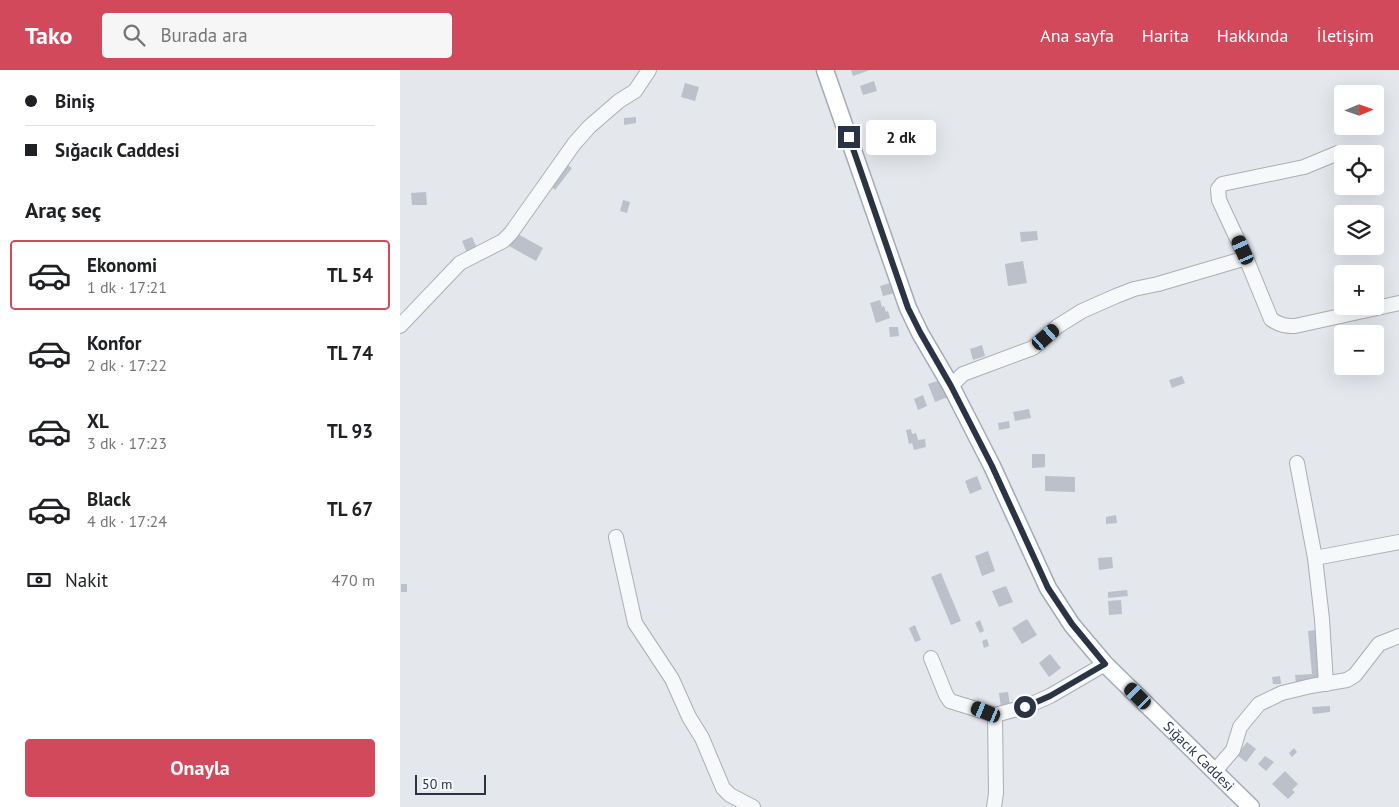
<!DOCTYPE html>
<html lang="tr">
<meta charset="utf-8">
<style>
:root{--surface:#fff;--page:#f6f6f6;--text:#202124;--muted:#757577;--line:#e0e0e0;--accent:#d1495b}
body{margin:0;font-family:"PT Sans",sans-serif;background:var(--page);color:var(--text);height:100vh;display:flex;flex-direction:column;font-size:19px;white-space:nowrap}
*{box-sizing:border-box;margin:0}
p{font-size:16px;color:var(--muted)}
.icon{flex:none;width:28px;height:28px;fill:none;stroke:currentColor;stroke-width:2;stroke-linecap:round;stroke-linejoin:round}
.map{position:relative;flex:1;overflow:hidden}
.sheet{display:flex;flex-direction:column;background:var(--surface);width:400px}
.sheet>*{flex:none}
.hud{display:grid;align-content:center;height:110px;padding:0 25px;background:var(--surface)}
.needle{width:32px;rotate:88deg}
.fabs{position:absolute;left:934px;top:15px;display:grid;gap:10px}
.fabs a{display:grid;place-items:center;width:50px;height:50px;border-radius:5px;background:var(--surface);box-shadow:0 5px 20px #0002;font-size:25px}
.scale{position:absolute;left:15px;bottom:12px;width:71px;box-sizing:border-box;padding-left:5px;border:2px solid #2b3445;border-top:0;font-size:14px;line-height:18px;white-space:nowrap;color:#2b3445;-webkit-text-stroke:4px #f4f6f9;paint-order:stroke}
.end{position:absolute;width:22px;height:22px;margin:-11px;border:6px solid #2b3445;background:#fff;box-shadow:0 0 0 2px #fff}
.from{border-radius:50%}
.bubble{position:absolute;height:35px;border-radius:5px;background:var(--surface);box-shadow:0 5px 20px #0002;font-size:16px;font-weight:600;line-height:35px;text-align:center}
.car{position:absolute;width:15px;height:30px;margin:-15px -8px;border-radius:6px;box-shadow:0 0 4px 1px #0007;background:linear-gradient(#222 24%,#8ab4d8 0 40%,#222 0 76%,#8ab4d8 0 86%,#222 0)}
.hud b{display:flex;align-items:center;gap:18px;height:48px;font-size:19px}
.hud b+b{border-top:1px solid var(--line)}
.hud i{width:12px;height:12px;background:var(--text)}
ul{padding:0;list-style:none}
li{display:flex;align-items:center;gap:15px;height:70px;margin:0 10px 8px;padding:0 15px;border:2px solid transparent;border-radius:5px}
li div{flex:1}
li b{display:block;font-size:19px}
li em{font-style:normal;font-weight:600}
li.on{border-color:var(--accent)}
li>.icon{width:45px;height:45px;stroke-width:1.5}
h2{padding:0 25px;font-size:22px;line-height:60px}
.pay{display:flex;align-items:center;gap:12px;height:55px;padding:0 25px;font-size:19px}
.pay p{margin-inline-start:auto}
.button{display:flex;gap:10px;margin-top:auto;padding:10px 25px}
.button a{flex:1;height:58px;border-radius:5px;background:var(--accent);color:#fff;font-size:20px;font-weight:600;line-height:58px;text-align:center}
header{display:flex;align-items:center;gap:30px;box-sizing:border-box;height:70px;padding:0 25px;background:var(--accent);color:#fff}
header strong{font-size:24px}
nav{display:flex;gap:28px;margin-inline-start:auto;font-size:18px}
.search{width:350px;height:45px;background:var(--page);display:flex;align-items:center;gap:12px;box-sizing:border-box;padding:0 18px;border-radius:5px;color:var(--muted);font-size:19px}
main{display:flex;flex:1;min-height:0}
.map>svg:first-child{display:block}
</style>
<header>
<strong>Tako</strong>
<div class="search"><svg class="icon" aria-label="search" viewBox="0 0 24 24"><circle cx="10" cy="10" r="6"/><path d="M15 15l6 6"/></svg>Burada ara</div>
<nav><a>Ana sayfa</a><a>Harita</a><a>Hakkında</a><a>İletişim</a></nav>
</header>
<main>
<section class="sheet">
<div class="hud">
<b><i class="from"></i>Biniş</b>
<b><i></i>Sığacık Caddesi</b>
</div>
<h2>Araç seç</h2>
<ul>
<li class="on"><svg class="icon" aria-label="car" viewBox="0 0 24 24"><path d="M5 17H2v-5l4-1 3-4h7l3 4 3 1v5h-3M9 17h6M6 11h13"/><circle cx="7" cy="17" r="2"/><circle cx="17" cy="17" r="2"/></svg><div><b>Ekonomi</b><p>1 dk · 17:21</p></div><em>TL 54</em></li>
<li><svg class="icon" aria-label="car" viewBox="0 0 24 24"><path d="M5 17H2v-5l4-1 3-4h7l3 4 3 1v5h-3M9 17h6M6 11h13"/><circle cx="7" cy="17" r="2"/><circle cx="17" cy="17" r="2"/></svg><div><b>Konfor</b><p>2 dk · 17:22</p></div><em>TL 74</em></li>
<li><svg class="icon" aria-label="car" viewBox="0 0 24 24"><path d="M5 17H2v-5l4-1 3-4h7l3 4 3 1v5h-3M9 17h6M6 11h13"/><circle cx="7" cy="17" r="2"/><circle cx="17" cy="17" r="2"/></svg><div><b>XL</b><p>3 dk · 17:23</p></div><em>TL 93</em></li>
<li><svg class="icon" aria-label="car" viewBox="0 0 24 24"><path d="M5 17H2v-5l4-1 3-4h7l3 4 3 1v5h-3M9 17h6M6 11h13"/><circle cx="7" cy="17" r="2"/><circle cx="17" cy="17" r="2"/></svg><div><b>Black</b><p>4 dk · 17:24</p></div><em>TL 67</em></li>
</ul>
<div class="pay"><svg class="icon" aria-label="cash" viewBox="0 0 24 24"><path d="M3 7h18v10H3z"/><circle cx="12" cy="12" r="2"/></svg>Nakit<p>470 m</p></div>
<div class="button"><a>Onayla</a></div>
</section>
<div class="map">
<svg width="999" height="737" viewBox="0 0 999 737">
<rect width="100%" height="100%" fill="#e4e7ec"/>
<g fill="#bbc0ca">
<path d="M451,0h19l-17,6z"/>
<path d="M474,11l3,10 -14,4 -3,-9z"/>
<path d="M285,13l14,4 -4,14 -14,-4z"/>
<path d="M236,47v6l-12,2v-7z"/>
<path d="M165,93l7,5 -17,22 -6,-5z"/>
<path d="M942,105v8l-2,1 -1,-8z"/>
<path d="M26,122l1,13h-15l-1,-12z"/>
<path d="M223,130l7,2 -3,11 -7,-2z"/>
<path d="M637,161l1,9 -17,2 -1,-10z"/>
<path d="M116,163l27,15 -7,13 -27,-15z"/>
<path d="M72,167l5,11 -10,5 -5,-12z"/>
<path d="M623,191l4,22 -19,3 -3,-22z"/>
<path d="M497,211l-2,12 -12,3 -3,-10z"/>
<path d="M480,230l2,7 2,-1 2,6 2,-1 2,7 -14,5 -6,-20z"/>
<path d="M489,257h9l1,9 -9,1z"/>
<path d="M582,275l3,11 -12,4 -3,-11z"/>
<path d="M782,306l3,7 -13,5 -3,-8z"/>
<path d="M544,309l4,18 -13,5 -7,-18z"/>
<path d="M523,325l4,11 -9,4 -4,-11z"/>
<path d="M629,339l2,9 -16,3 -2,-9z"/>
<path d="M609,351l1,7 -11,2 -1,-7z"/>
<path d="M511,359l1,5 4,-1 2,7 7,-1 1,8 -12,3 -2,-7 -3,1 -3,-14z"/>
<path d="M632,384h13v13l-13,1z"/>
<path d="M577,406l5,13 -12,5 -5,-13z"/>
<path d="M645,406l30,1v15l-30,-1z"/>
<path d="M716,445l1,8 -11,1v-7z"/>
<path d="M588,481l7,20 -13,5 -7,-20z"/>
<path d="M712,487l1,11 -14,2 -1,-12z"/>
<path d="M541,503l20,48 -10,4 -20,-48z"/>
<rect x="1" y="514" width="6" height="8"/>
<path d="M606,516l7,16 -14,5 -7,-16z"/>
<path d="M727,520l1,6 -20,2v-6z"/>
<path d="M721,530l1,14 -13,1 -1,-14z"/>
<path d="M627,549l10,16 -15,9 -10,-16z"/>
<path d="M580,550l4,11 -4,2 -5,-10z"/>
<path d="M515,555l6,15 -6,2 -6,-14z"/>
<path d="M917,560l4,51 -25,2 -1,-8 17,-1 -4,-43z"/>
<path d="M587,569l2,7 -5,2 -2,-7z"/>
<path d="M650,584l11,14 -12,9 -10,-14z"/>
<path d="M880,606l1,8h-8l-1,-7z"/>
<path d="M608,622l2,14 -9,1 -2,-14z"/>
<path d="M930,636v6l-17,2 -1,-7z"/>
<path d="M847,672l9,7 -10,13 -9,-7z"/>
<path d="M894,678l3,4 -5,5 -3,-4z"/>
<path d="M865,686l9,6 -8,9 -8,-7z"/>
<path d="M885,701l13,13 -6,6 3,2 -7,7 -16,-15z"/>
</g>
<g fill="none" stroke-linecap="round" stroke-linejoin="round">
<defs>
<g id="minor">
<path d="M846,188l-27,-58 -1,-11 4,-5 82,-17 34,-14"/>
<path d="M0,256l60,-63 43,-22 8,-8 63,-89 15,-17 30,-26 16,-10 14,-21"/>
<path d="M551,316l12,-12 70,-26 25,-22 24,-15 34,-15 18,-7 24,-5 88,-26 25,61c8,6 14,7 24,7l104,-23"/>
<path d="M897,393l18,95"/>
<path d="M216,467l19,86 37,56 17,38 13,21 21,50 7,7 23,12"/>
<path d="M531,588l15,37 4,6 45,14 30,-8 25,-11 55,-32"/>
<path d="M926,614l-4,-65 -7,-61 84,-16"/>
<path d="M815,701l18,-21 7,-23 19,-23 23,-11 29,-7 36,-6 8,-5 24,-31 20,-8"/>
<path d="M594,737l2,-14 -1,-78"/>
</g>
<g id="major">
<path id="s1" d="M425,0l83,238 12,25 31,53 41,80 56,122 24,37 33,39 146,143"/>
</g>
</defs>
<use href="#minor" stroke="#a9aeb7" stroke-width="16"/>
<use href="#major" stroke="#a3abb8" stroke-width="19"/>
<use href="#minor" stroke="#f7f8fa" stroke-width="14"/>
<use href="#major" stroke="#fff" stroke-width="16"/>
</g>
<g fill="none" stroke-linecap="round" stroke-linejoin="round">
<path stroke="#2b3445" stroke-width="6" d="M449,67l59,171 12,24 31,54 41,80 56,122 24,36 33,40 -55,32 -25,11"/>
</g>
<g text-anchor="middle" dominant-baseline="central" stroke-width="5" stroke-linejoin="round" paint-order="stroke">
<g font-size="14" fill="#2b3445" stroke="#f4f6f9">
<text stroke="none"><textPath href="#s1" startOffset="792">Sığacık Caddesi</textPath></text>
</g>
</g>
</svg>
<div class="fabs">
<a><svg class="needle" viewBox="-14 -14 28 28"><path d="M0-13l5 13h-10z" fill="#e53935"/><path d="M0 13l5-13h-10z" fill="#757577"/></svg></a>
<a><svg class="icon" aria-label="locate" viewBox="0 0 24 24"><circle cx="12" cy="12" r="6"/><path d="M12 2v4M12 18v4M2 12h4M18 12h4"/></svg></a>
<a><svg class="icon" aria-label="layers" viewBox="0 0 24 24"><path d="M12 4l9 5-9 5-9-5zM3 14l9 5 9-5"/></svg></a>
<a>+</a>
<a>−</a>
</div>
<div class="scale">50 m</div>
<i class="end from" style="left:625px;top:637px"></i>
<i class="end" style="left:449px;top:67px"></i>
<div class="bubble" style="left:466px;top:50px;width:70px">2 dk</div>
<i class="car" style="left:843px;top:180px;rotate:336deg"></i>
<i class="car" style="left:646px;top:267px;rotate:49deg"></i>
<i class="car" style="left:738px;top:626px;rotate:315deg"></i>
<i class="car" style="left:586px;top:642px;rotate:292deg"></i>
</div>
</main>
